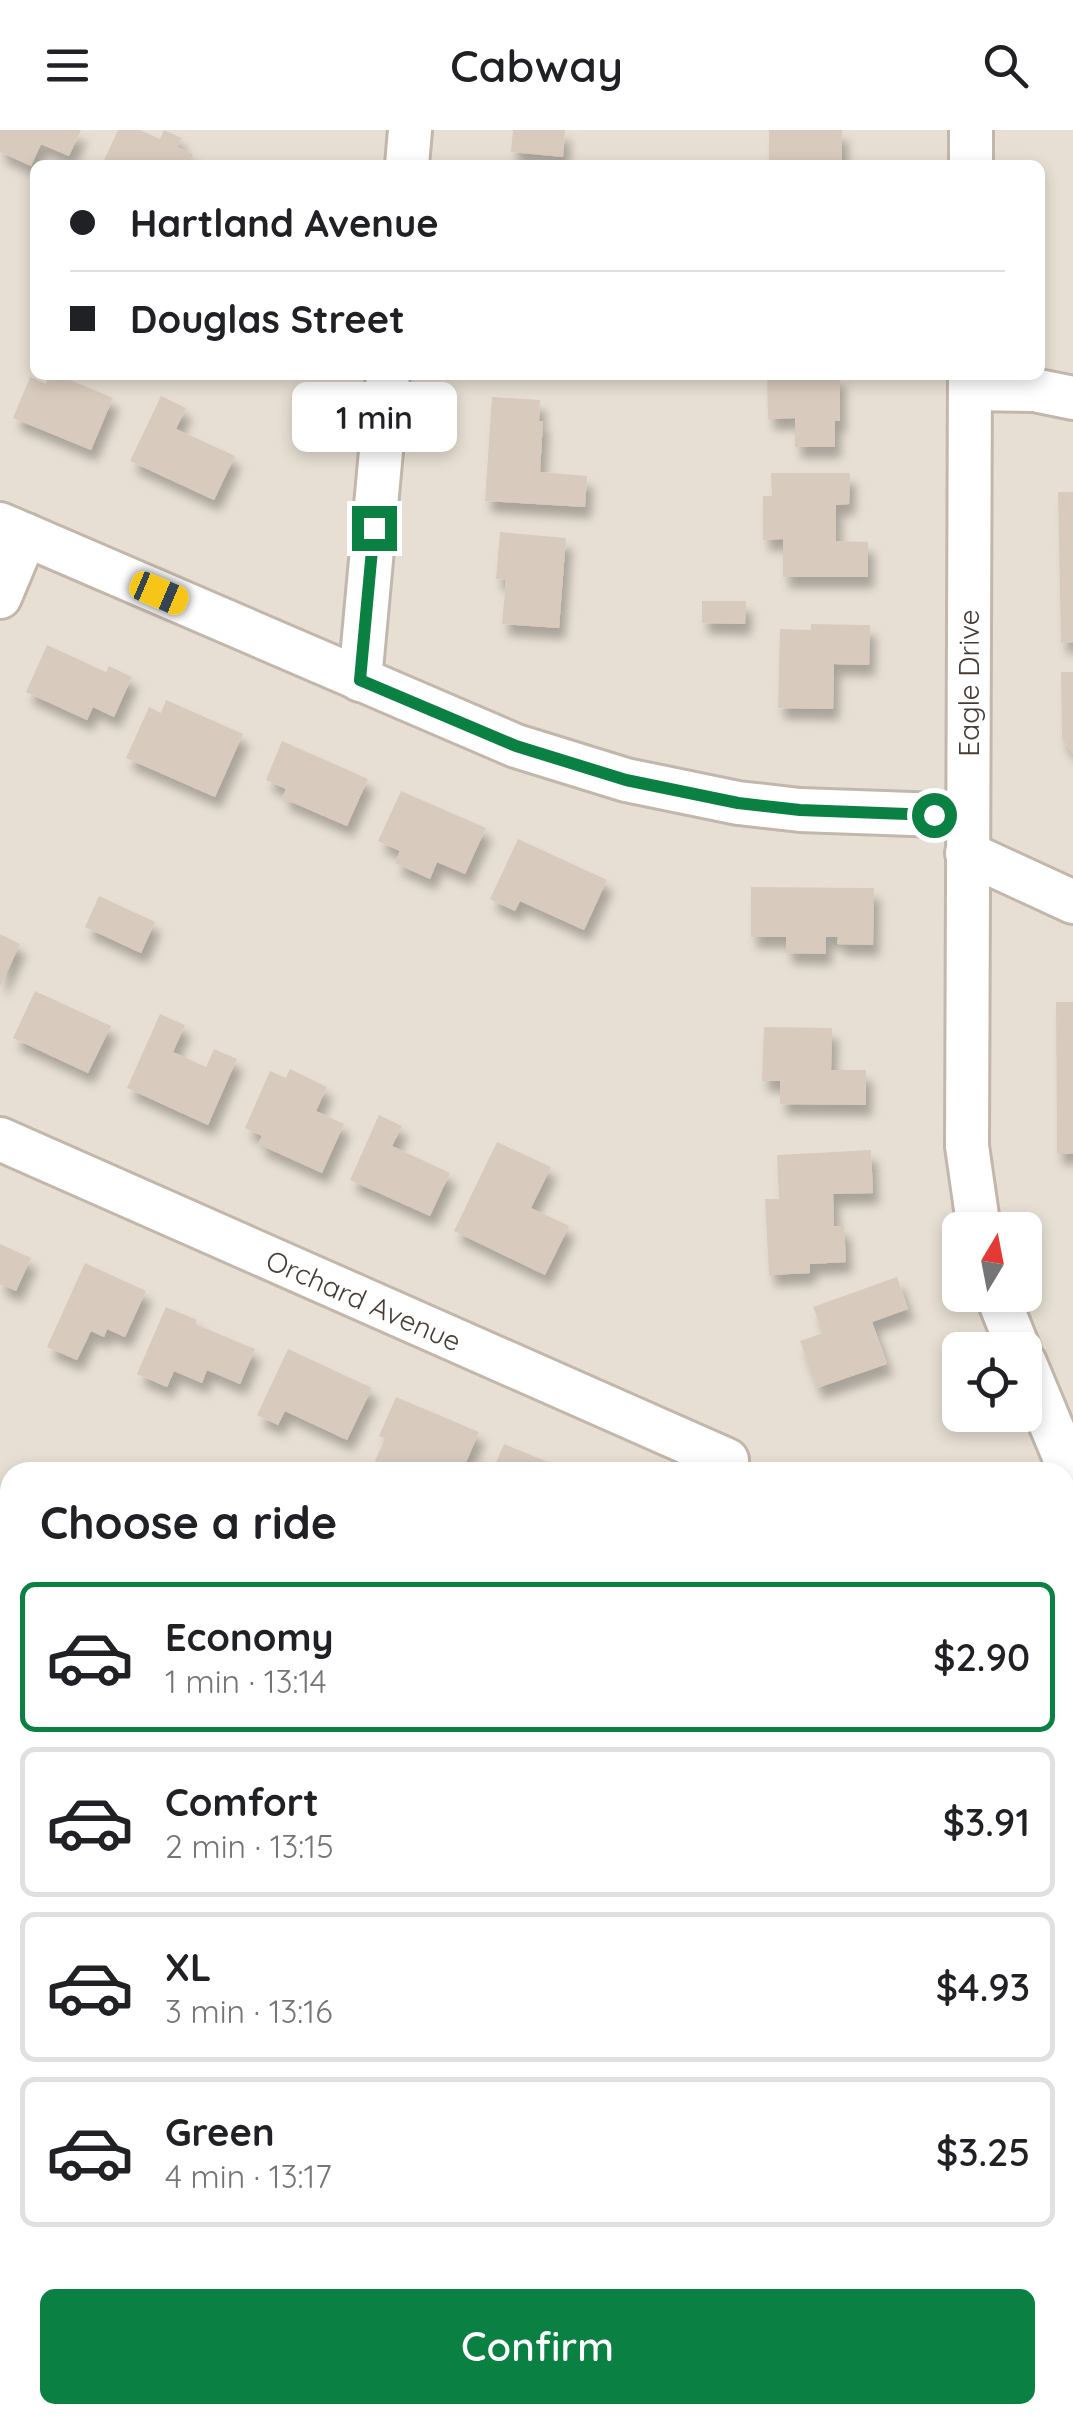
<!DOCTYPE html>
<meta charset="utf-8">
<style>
:root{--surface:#fff;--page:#f2f2f2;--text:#202124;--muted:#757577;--line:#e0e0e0;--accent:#0b8043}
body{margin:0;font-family:Quicksand,sans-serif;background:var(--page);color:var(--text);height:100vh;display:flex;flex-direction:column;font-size:38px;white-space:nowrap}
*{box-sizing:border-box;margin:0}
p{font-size:32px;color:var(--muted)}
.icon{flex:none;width:55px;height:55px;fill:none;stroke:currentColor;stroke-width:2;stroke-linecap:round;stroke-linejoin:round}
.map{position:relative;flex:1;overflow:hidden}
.panel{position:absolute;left:0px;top:1332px;width:1075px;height:962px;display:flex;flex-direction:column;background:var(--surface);border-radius:30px 30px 0 0;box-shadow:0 5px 15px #0003}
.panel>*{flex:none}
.hud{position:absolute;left:30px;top:30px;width:1015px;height:220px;border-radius:15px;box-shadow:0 5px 15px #0003;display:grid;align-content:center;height:220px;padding:0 40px;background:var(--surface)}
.needle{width:65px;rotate:10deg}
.controls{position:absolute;left:942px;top:1082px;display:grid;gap:20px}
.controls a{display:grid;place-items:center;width:100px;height:100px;border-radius:15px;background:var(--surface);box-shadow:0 5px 15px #0003;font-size:50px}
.end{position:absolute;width:45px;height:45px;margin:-22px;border:12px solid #0b8043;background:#fff;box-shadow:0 0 0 5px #fff}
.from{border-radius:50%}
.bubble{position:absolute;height:70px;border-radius:15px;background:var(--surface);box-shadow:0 5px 15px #0003;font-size:32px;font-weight:600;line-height:70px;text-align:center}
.car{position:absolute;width:30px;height:60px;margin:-30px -15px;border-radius:12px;box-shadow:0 0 8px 2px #0007;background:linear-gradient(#f5c518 24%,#345 0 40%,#f5c518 0 76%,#345 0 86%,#f5c518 0)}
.hud b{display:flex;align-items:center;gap:35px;height:95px;font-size:38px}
.hud b+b{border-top:2px solid var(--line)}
.hud i{width:25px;height:25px;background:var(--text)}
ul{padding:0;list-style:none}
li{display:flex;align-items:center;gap:30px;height:150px;margin:0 20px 15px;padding:0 20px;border:5px solid var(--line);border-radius:15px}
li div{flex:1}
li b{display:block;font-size:38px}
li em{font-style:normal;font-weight:600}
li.on{border-color:var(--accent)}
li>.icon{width:90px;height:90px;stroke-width:1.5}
h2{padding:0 40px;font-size:45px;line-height:120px}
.cta{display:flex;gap:20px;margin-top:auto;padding:20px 40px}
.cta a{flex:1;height:115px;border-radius:15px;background:var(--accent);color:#fff;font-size:40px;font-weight:600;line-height:115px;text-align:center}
header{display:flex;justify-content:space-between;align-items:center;height:130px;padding:0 40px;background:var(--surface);font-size:45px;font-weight:600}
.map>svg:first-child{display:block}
</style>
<header><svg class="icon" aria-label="menu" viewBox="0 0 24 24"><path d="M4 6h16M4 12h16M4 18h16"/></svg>Cabway<svg class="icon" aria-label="search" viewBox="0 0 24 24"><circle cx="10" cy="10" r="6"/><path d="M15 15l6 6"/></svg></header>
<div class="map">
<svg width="1073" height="2293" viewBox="0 0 1073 2293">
<defs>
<filter id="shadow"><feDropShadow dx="6" dy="11" stdDeviation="5" flood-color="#0004"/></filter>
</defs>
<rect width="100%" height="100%" fill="#f3ede5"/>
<g fill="#e7dfd3" fill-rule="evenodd">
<path d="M0,0h1073v1805l-8,-3v-460h-239l-1,-3 -97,-9 3,12h-721v943h923l-1,8h-932zM35,35h1005v210h-1005zM960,1100h65v65h-65zM960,1220h65v65h-65z"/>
<path d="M1065,2048l8,14v100l-8,12z"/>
</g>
<g fill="#d3e9ac">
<path d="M1065,1802l8,3v257l-8,-14z"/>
<path d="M1073,2162v131h-141l1,-8h132v-111z"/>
</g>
<g fill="#d8cbbd" filter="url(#shadow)">
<path d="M0,0h81l-12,26 -28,-12 -10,22 -31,-14z"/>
<path d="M118,0h22l20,9 4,-9 18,8 -5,9 16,7 -4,11h-87z"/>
<path d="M513,0h52l-2,27 -52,-5z"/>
<rect x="769" y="0" width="73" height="35"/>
<path d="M50,245h8l55,23 -22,52 -78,-32 17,-41 16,7z"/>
<path d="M767,245h73v46h-5v26h-40v-29l-27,1z"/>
<path d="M161,266l25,12 -10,21 59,27 -21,44 -84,-39z"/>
<path d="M492,267l48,3 -1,21h4l-3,51 47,4 -2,31 -100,-6z"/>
<path d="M771,343h79l-1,31 -13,1v36l32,1v35h-85v-38l-20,1v-44h9z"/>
<path d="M1058,362h15v150l-12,1z"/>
<path d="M500,402l66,6 -7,90 -57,-4 4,-44 -10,-1z"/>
<path d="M702,471h44l-1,23 -43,-1z"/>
<path d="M811,494l59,1 -1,40 -35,-1 -1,45 -55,-1 2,-79 31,1z"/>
<path d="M47,515l59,27 3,-6 23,11 -18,40 -21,-10 -6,13 -61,-28z"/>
<path d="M1061,542h12v82l-11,-15z"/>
<path d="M166,570l77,34 -28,63 -89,-39 23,-51 12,6z"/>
<path d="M282,611l86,38 -21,47 -65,-28 4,-9 -20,-9z"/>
<path d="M401,661l85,37 -21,46 -28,-12 -7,17 -35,-16 5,-12 -22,-10z"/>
<path d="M518,709l89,41 -23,50 -64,-29 -5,10 -25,-12z"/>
<path d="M751,757l123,1 -1,57 -36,-1 1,-7h-12v17l-40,-1v-16h-35z"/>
<path d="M99,766l56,26 -14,31 -56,-26z"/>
<path d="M0,804l20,10 -20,43z"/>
<path d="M35,861l76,35 -23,47 -75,-35z"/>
<path d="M1056,872h17v152h-16z"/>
<path d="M160,884l25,11 -12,27 33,15 8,-18 23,10 -29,66 -81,-37z"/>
<path d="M764,897l68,1 -1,42h35v35l-86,-1v-23h-18z"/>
<path d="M290,939l37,18 -11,24 28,13 -22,49 -64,-29 4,-8 -17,-8 25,-57 16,7z"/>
<path d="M379,985l23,11 -10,20 58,27 -20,43 -80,-36z"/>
<path d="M497,1012l54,25 -20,41 38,18 -24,49 -91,-44z"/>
<path d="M871,1020l2,43 -40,1 1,32h10l2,36 -36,2v9l-41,2 -4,-76h14l-2,-44z"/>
<path d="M0,1114l31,14 -15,33 -16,-7z"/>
<path d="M85,1133l61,28 -21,46 -18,-8 -3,8 -13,-6 -14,29 -30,-13z"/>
<path d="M897,1147l11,32 -36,13 15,42 -70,24 -17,-47 23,-8 -10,-26z"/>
<path d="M166,1177l31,13 -2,4 60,25 -15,35 -33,-14 -5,13 -28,-12 -7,16 -30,-13z"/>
<path d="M288,1219l84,39 -25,52 -62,-29 -7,14 -21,-10z"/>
<path d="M396,1267l83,35 -17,40h-76l3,-5 -14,-6 10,-22 -6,-3z"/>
<path d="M504,1314l68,28h-80z"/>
<path d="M1067,1540l6,7v45l-8,8v-58z"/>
<path d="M10,1755v38l-10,-4v-9z"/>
<path d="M0,2190l10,4v44l-3,7 -7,-3z"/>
<path d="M170,2285h67l19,8h-90z"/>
<path d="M350,2285h22l6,2 -2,6h-29z"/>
<path d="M794,2285h95l-4,8h-95z"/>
</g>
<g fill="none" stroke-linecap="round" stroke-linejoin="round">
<defs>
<g id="minor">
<path d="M407,35l3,-35"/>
<path d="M971,35v-35"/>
<path d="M970,245l-3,771 12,84"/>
<path d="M970,259l64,1 39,8"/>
<path d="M0,394l516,222 110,34 112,23 62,7 168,6"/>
<path d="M0,467l26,-62"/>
<path d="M360,550l28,-305"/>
<path d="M967,723l106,49"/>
<path id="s1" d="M0,1009l727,321"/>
<path d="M997,1165l22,55"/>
<path d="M1025,1233l48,115"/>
<path d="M0,1623l10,4"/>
</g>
</defs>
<use href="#minor" stroke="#c2b7aa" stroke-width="48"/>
<use href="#minor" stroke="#fff" stroke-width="42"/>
</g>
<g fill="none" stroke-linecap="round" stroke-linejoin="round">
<path stroke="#0b8043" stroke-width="12" d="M374,398l-14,152 156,66 110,34 112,23 62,7 134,5"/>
</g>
<g text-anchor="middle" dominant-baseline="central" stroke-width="8" stroke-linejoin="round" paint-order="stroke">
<g font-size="28" fill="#463d34" stroke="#fff">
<text transform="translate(968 553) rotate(-90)">Eagle Drive</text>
<text stroke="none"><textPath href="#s1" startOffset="398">Orchard Avenue</textPath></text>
</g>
</g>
</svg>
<div class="controls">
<a><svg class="needle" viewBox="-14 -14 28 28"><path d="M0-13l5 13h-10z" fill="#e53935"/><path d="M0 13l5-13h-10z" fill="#757577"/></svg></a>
<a><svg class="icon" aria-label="locate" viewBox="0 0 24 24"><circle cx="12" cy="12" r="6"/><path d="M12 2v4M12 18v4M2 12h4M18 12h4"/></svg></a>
</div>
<i class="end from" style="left:934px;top:685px"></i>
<i class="end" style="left:374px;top:398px"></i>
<div class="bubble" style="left:292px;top:252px;width:165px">1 min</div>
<i class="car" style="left:159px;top:463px;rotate:113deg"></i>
<div class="hud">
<b><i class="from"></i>Hartland Avenue</b>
<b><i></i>Douglas Street</b>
</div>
<section class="panel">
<h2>Choose a ride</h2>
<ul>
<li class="on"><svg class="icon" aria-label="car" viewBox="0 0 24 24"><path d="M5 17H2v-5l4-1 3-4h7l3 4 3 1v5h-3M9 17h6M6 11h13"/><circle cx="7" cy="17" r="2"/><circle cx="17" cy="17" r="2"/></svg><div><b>Economy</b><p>1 min · 13:14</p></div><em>$2.90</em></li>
<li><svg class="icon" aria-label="car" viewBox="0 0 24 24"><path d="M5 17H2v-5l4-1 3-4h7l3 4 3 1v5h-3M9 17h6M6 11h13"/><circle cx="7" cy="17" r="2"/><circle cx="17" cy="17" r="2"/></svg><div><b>Comfort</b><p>2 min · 13:15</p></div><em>$3.91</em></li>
<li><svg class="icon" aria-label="car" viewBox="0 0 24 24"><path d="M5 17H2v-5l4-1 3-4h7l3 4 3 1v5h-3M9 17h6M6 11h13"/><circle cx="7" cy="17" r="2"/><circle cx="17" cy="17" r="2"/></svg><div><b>XL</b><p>3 min · 13:16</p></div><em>$4.93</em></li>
<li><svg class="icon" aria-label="car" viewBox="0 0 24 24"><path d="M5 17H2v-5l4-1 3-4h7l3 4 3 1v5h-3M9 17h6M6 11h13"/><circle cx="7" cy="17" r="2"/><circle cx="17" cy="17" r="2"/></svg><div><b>Green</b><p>4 min · 13:17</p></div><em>$3.25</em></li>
</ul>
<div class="cta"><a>Confirm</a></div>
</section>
</div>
